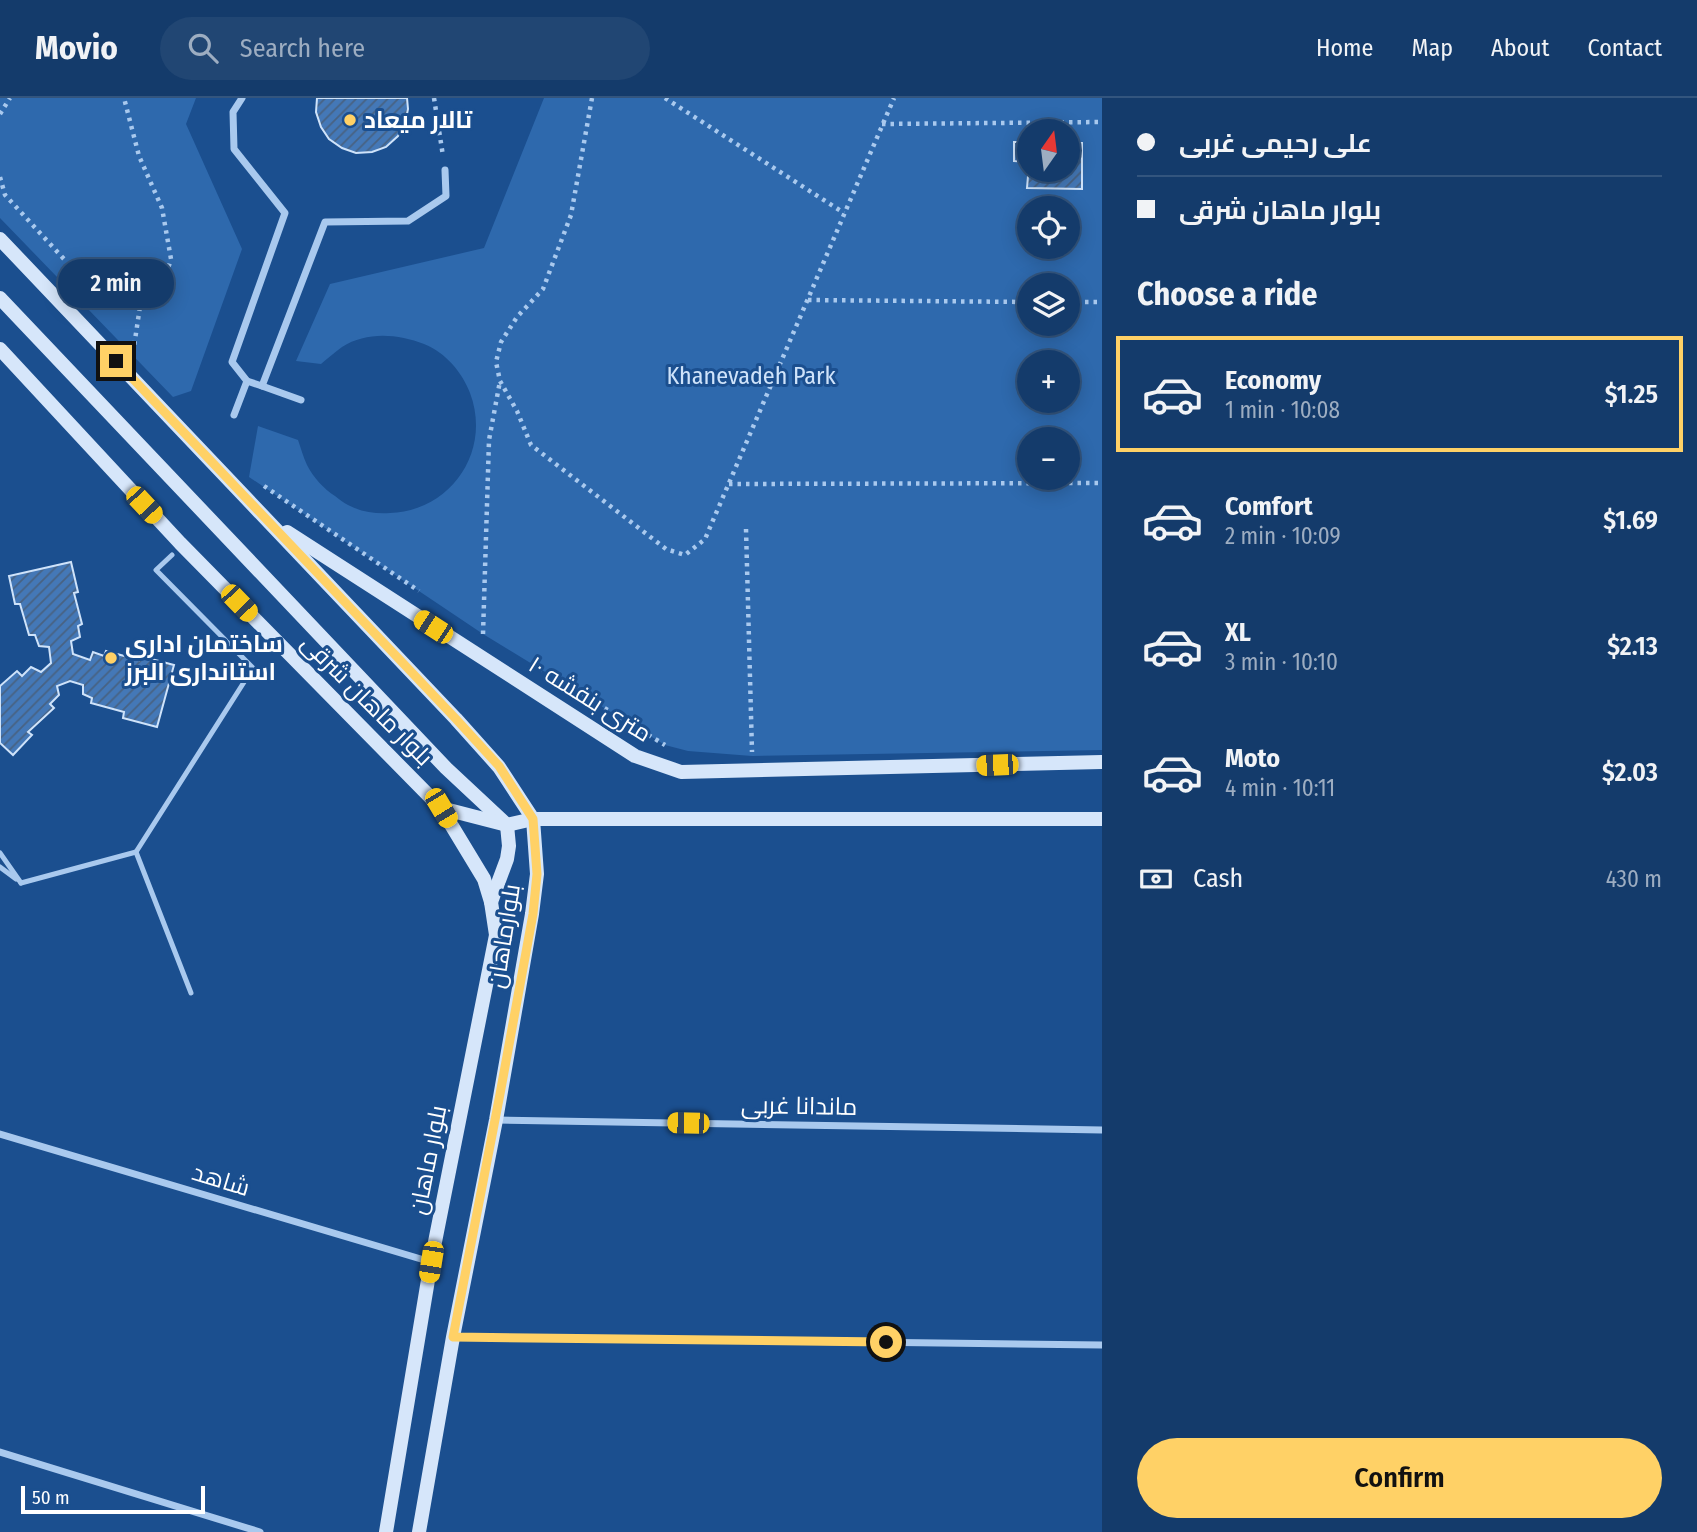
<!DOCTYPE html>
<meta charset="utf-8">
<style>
:root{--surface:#143b6b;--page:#214673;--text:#f1f3f6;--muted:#9dadc1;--line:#33557e;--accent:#ffd166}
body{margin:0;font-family:"Fira Sans Condensed",Cairo,sans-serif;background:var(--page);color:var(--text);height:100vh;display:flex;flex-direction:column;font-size:26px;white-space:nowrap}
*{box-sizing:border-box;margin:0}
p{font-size:23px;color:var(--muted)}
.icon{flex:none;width:38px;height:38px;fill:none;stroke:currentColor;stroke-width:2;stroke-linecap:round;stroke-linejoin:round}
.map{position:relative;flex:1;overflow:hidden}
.sheet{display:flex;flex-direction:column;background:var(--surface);width:595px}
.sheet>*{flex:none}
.hud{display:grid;align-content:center;height:154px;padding:0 35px;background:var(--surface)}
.needle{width:46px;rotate:14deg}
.buttons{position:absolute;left:1017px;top:21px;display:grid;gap:14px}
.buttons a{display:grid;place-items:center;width:63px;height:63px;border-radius:50%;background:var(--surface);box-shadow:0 4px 18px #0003,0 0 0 2px var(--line);font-size:35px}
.scale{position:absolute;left:21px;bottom:18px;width:184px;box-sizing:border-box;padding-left:7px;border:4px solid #fff;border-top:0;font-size:19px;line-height:24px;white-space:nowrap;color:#fff;-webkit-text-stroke:5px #1b4f8f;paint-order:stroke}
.end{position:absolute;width:32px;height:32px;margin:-16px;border:9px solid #ffd166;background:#111;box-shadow:0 0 0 4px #111}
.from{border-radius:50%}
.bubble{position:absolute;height:49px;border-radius:24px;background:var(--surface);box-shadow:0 4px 18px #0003,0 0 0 2px var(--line);font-size:23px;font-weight:600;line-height:49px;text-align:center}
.car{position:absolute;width:21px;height:42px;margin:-21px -10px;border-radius:9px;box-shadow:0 0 5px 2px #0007;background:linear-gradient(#f5c518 24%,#345 0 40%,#f5c518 0 76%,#345 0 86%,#f5c518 0)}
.hud b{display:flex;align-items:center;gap:24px;height:66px;font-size:26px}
.hud b+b{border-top:2px solid var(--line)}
.hud i{width:18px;height:18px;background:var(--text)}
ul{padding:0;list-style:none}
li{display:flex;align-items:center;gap:21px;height:116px;margin:0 14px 10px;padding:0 21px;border:4px solid transparent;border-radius:0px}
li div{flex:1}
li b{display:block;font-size:26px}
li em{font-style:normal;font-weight:600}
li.selected{border-color:var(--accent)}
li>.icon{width:63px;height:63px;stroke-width:1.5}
h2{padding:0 35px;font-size:32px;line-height:84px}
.pay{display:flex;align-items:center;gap:18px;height:77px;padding:0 35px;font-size:26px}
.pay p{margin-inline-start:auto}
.button{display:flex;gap:14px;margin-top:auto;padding:14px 35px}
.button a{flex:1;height:80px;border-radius:42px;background:var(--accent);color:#111;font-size:28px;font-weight:600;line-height:80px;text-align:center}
header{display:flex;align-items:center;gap:42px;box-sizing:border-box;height:98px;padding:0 35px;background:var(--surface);border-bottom:2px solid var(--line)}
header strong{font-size:33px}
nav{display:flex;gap:38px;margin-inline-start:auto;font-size:24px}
.search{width:490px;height:63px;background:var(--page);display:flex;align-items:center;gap:18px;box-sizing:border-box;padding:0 24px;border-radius:38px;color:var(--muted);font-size:26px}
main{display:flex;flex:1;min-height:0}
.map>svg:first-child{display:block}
</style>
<header>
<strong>Movio</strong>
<div class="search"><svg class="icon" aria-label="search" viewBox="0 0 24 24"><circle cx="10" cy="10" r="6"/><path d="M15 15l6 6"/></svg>Search here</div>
<nav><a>Home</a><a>Map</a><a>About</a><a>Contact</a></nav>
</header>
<main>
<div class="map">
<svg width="1102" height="1434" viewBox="0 0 1102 1434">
<defs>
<pattern id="building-hatch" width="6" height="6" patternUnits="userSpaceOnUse" patternTransform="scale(1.75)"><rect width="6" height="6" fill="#4478b7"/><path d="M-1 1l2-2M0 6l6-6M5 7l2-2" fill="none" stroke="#486282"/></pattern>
</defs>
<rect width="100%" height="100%" fill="#1b4f8f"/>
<g fill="#2e69ad" fill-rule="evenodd">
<path d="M0,0h196l-10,26 56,125 -51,142 -18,6 -173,-179z"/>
<path d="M544,0h558v652l-350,6 -64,-5 -23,-6 -182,-111 -234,-157 9,-51 40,14c3,8 5,17 9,25 6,12 17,24 28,31 4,3 9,7 13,9 13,7 28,9 42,8 61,-2 102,-62 80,-120 -8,-21 -24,-40 -46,-49 -26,-10 -57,-13 -82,3 -7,5 -14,11 -21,17l-25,-3 34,-77 154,-36zM1029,33h39v39h-39zM1029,110h39v39h-39zM1029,187h39v39h-39zM1029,264h39v39h-39zM1029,341h39v39h-39z"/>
</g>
<g fill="url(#building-hatch)" stroke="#cfe3fa" stroke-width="2">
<path d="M317,0h90l1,11 -3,15 -7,12 -12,11 -14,5 -16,1 -14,-5 -13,-9 -8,-12 -5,-15z"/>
<path d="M1014,44h15v20l-15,-1z"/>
<path d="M1068,45h14v46l-55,-1 2,-24v6h39z"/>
<path d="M71,464l7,30 -4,1 8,31 -4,2 2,11 -9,4 2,13 17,6 3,-8 11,4 2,-5 33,9 1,-4 34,9 -17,62 -34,-9 1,-6 -33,-9 1,-5 -9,-4v-9l-13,-4 -13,5 2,9 -9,9 4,4 -26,24 4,3 -19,20 -13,-12v-57l17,-15 5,5 9,-9 10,5 10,-9 -2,-16 -10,-1 -4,-11h-6l-9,-31h-5l-6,-28z"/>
</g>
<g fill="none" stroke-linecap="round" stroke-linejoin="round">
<g stroke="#a9c9ee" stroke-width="4.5" stroke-dasharray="3.5 5" stroke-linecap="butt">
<path d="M434,0l9,58"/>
<path d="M592,0l-21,117 -28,74 -26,28 -16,25 -5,20 4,19 17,30 14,34 135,104 19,6 20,-16 189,-441"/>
<path d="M665,0l179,115"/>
<path d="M0,16l10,-16"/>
<path d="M882,26l220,-2"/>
<path d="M0,79l5,18 93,101c26,8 38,7 63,-5l10,-32 -9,-51 -23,-52 -15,-58"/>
<path d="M808,202l221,2"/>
<path d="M1068,204h34"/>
<path d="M133,255l8,-53"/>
<path d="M729,386l373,-1"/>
<path d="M264,388l155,105"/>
<path d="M746,431l6,223"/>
<path d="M483,536l6,-194 11,-59"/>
<path d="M532,566l133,81"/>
</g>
<g stroke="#a9c9ee" stroke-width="5">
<path d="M172,457l-16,15 97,98 -117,184 55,141"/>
<path d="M0,755l21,30"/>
<path d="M0,769l16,12"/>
<path d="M21,785l115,-31"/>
</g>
<g stroke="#a9c9ee" stroke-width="7">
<path d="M242,0l-9,14 1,37 51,64 -53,149 15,19"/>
<path d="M262,288l39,14"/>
<path d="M234,317l13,-34 15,5 63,-164 83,-1 38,-25 -1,-26"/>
<path d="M496,1022l606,10"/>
<path d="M0,1036l431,128"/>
<path d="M453,1239l649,8"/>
<path d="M0,1354l260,80"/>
</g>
<g stroke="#d6e6fa" stroke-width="14">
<path d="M0,141l456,480 43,48 34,52 4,55 -5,40 -36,206 -43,217 -34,195"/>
<path d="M0,200l446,470 61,57 2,21 -2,13 -16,43"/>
<path d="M0,251l180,194 261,265 43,71 7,23 5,33 -65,327 -45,270"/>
<path d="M287,434l348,224 46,16 421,-10"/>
<path d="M441,710l66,17 26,-6h569"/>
</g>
</g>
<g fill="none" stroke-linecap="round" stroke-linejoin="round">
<path stroke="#ffd166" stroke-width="9" d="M116,263l340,358 43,47 34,53 4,55 -4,40 -33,180 -47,243 433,5"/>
</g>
<g fill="#ffd166" stroke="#1b4f8f" stroke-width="2.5">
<circle cx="350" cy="22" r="7"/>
<circle cx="111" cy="560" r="7"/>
</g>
<g text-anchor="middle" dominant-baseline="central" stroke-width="6" stroke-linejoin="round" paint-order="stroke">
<g font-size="24" font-weight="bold" fill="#fff" stroke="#1b4f8f" text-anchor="start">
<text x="364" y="22">تالار میعاد</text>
<text x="125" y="546">ساختمان اداری<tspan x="125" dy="28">استانداری البرز</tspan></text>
</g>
<g font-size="24" fill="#cfe3fa" stroke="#1b4f8f">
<text x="751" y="278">Khanevadeh Park</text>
</g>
<g font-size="24" fill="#fff" stroke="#1b4f8f">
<text transform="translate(590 601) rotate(32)">۱۰ متری بنفشه</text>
<text transform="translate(367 602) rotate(45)">بلوار ماهان شرقی</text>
<text transform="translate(504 838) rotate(-81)">بلوارماهان</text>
<text transform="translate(799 1008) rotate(1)">ماندانا غربی</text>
<text transform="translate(428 1062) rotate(-79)">بلوار ماهان</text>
<text transform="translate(221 1082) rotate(17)">شاهد</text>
</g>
</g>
</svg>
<div class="buttons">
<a><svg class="needle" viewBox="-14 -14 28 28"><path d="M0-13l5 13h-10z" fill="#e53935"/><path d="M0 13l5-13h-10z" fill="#9dadc1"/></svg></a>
<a><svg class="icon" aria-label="locate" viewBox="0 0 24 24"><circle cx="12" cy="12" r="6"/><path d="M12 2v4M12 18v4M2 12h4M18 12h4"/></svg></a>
<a><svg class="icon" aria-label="layers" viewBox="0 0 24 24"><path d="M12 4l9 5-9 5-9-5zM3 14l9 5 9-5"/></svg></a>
<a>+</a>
<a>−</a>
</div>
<div class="scale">50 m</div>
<i class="end from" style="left:886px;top:1244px"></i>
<i class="end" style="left:116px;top:263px"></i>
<div class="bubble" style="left:58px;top:161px;width:116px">2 min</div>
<i class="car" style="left:144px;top:407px;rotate:137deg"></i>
<i class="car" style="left:239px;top:505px;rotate:136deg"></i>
<i class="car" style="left:433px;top:529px;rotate:303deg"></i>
<i class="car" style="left:997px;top:667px;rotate:268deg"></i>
<i class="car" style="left:441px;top:710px;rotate:149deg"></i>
<i class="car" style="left:688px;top:1025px;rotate:271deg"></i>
<i class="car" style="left:431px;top:1164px;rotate:189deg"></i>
</div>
<section class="sheet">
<div class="hud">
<b><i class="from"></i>علی رحیمی غربی</b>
<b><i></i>بلوار ماهان شرقی</b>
</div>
<h2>Choose a ride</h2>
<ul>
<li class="selected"><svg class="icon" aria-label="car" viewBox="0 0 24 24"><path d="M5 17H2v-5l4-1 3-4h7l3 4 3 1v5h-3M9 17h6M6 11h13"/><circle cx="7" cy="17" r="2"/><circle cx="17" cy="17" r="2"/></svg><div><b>Economy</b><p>1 min · 10:08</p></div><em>$1.25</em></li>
<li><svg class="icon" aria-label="car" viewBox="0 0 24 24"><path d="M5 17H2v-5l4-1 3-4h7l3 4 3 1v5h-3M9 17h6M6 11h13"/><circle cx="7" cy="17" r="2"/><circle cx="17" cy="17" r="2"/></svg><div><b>Comfort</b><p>2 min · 10:09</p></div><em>$1.69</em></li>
<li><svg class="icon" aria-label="car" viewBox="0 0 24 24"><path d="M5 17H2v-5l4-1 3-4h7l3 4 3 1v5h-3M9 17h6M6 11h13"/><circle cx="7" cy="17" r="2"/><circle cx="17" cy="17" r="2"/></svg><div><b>XL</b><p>3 min · 10:10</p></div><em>$2.13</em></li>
<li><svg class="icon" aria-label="car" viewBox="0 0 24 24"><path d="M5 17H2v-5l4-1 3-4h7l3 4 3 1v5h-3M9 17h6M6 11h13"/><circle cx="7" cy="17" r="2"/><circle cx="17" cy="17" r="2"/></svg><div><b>Moto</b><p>4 min · 10:11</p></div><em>$2.03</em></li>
</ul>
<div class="pay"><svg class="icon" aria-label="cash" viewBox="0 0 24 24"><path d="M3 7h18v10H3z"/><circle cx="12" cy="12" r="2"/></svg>Cash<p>430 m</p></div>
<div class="button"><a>Confirm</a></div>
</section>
</main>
